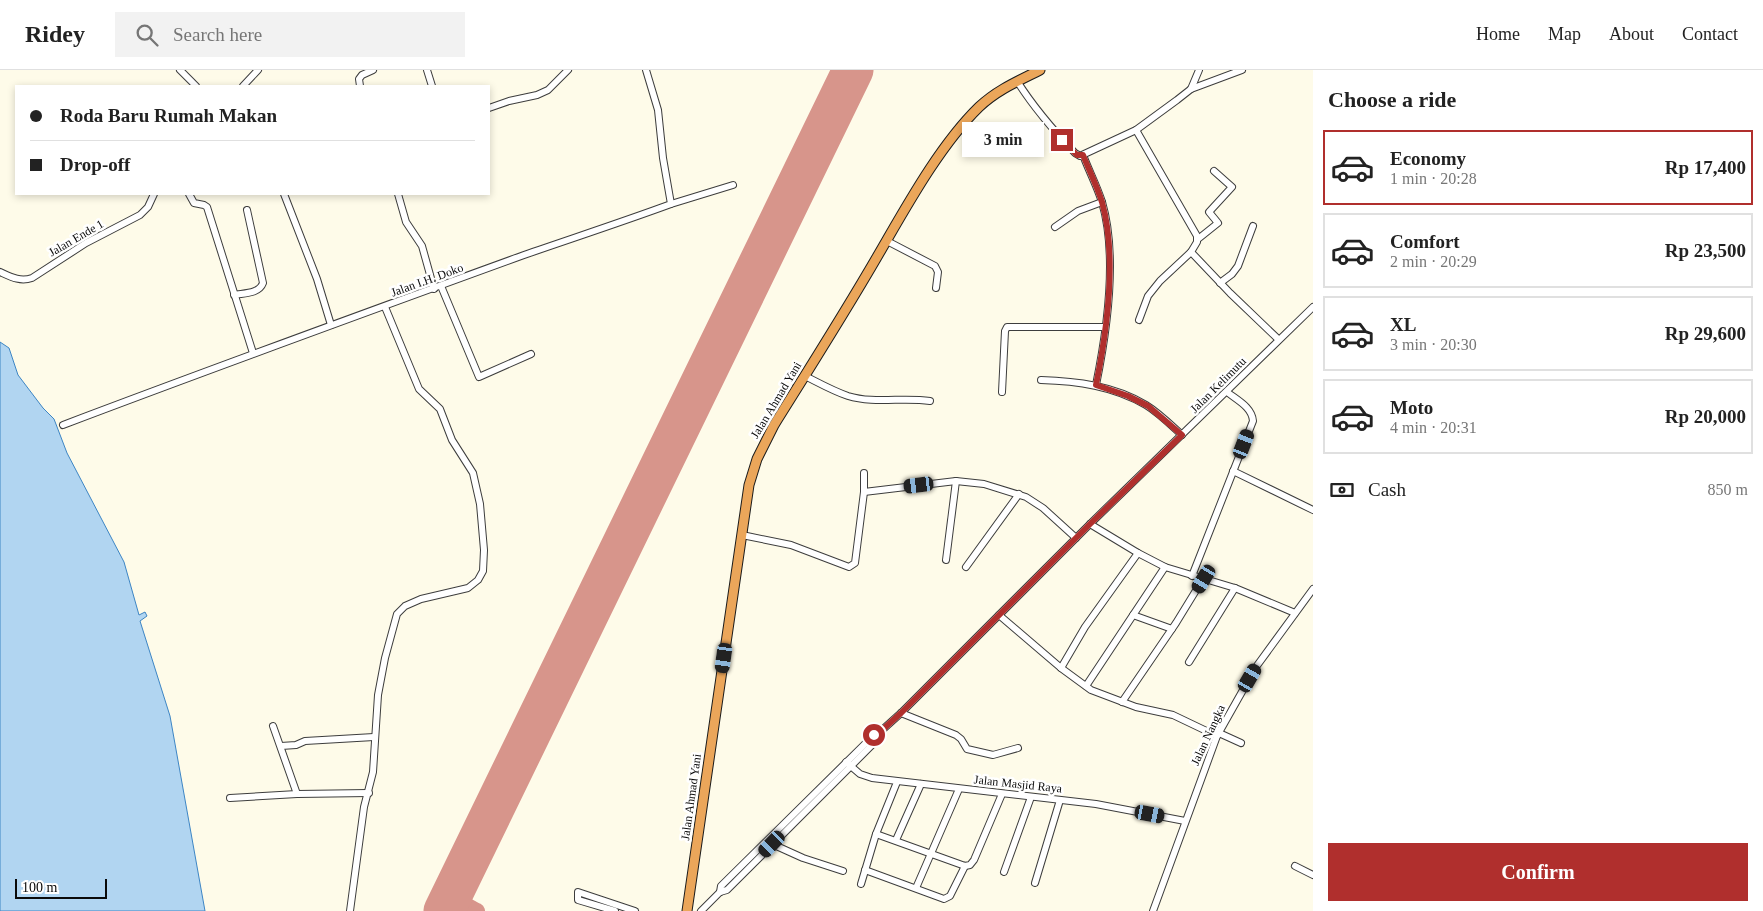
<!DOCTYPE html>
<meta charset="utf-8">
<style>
:root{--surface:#fff;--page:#f2f2f2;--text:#222;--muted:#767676;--line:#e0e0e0;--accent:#b02f2d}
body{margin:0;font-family:Georgia,serif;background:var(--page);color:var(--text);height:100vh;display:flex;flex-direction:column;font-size:19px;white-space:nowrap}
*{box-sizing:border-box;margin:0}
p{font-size:16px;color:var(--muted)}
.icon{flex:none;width:28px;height:28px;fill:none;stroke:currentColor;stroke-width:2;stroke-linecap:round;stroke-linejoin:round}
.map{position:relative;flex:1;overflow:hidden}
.drawer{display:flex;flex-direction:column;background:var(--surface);width:450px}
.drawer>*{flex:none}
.banner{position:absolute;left:15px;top:15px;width:475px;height:110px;border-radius:0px;box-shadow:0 2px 8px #0003;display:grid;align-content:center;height:110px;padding:0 15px;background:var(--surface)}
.scale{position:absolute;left:15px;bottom:12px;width:92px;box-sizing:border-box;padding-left:5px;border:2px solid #0a0a0a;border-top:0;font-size:14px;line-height:18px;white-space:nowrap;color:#0a0a0a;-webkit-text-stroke:4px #fff;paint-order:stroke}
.end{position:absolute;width:22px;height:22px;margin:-11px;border:6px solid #b02f2d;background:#fff;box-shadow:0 0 0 2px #fff}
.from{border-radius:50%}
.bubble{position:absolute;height:35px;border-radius:0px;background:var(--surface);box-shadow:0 2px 8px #0003;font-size:16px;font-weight:700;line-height:35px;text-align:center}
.car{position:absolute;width:15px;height:30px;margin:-15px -8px;border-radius:6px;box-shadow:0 0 4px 1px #0007;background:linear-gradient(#222 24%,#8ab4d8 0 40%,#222 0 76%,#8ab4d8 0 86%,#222 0)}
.banner b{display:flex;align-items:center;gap:18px;height:48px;font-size:19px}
.banner b+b{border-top:1px solid var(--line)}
.banner i{width:12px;height:12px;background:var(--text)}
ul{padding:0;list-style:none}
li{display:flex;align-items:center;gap:15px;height:75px;margin:0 10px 8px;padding:0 5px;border:2px solid var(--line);border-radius:0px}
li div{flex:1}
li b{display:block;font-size:19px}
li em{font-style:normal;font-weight:700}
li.active{border-color:var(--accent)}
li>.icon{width:45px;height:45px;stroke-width:1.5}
h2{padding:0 15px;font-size:22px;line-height:60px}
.pay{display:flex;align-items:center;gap:12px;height:55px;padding:0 15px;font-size:19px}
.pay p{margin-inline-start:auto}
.button{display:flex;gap:10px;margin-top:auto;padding:10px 15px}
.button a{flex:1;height:58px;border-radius:0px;background:var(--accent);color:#fff;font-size:20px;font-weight:700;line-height:58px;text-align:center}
header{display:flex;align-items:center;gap:30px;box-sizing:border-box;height:70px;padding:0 25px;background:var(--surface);border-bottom:1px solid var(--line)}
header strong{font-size:24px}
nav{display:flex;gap:28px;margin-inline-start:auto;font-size:18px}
.search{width:350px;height:45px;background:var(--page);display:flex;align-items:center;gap:12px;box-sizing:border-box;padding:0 18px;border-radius:0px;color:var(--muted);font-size:19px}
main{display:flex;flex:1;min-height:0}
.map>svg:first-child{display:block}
</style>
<header>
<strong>Ridey</strong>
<div class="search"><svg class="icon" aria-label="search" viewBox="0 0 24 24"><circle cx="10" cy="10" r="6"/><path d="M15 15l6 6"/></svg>Search here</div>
<nav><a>Home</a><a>Map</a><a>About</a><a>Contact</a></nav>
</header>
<main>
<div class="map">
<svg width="1313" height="841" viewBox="0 0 1313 841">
<rect width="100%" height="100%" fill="#fefbe9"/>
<path fill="#b1d5f1" stroke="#3d85c4" d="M0,272l9,6 9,27 25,33 11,11 13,34 57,109 15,53 6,-3 2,4 -7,5 30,95 35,195h-205z"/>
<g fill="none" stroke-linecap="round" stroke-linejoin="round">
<g stroke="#d7958b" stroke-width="16">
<path d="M458,812c-5,18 5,22 19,29"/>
<path d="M445,839l7,-6 12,2"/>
</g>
<path stroke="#d7958b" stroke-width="41" d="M444,841l409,-841"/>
<defs>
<g id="minor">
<path d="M180,0l16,16"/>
<path d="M427,0l5,16"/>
<path d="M1017,11c17,27 36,49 58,72l5,3 56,-26 41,-30 14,-11 8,-19"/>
<path d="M243,16l15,-16"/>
<path d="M360,16l-1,-7 3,-4 11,-5"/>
<path d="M1191,19l51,-19"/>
<path d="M489,38l20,-7 28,-6 11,-5 20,-20"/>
<path d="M1136,60l61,106v6l-6,10 39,41 48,46"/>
<path d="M1083,85c6,16 14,31 19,47 16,54 5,129 -6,183"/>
<path d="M189,124l5,9 10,2 3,2 46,146"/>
<path d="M284,124l33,85 14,46"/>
<path d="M398,124l8,28 16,24 12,43"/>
<path d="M671,134l62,-19"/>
<path d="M1055,157l23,-16 24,-9"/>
<path d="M1198,169l20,-16 -9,-11 23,-25 -18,-16"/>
<path d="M887,171l48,25 3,6 -2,16"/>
<path d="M0,202c11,5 20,10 32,6l54,-35 54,-28 8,-8 6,-13"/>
<path d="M1220,213l12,-9 6,-8 15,-40"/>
<path d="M441,216l38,91 52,-23"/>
<path d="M234,225c10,-2 25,-1 29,-12l-16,-73"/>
<path d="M1139,250l9,-24 12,-15 31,-29"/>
<path d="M805,306c14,7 28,15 43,20 26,8 55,1 82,5"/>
<path d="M1041,310c36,1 73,6 105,25 13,8 25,20 36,30"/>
<path d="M1002,322l3,-61 2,-4h98"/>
<path d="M63,355c153,-58 307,-114 461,-170 49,-17 98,-33 147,-51l-8,-46 -5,-48 -12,-40"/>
<path d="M1233,401l80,39"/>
<path d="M864,422l92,-11 28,3 42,13 17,11 33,30"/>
<path d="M1090,454l48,29 27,14 70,21 60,25"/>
<path d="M742,465l49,10 58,22 6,-4 9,-71v-19"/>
<path d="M946,490l10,-79"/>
<path d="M966,497l53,-73"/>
<path d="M1192,506l61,-155c-1,-14 -16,-21 -26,-29"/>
<path d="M999,545l62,53 30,22 45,17 37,8 44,21"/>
<path d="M1133,545l39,14"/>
<path d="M1189,592l46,-74"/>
<path d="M1061,598l24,-41 53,-74"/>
<path d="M1086,616l79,-119"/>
<path d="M1122,632l54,-79 27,-44"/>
<path d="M901,643l55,22 5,4 6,10 26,6 25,-7"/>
<path d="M273,656l24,68"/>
<path d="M1219,663l22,10"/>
<path d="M281,676l15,-1 9,-4 69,-4"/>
<path d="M846,692l14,12 12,4 224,26 89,17"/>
<path d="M230,728l67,-4 72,-1"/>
<path d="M876,764l89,32 5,-1 4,-5 28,-66"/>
<path d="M896,770l25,-56"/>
<path d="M772,774l31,14 40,13"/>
<path d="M1295,796l18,9"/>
<path d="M865,800l79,29 6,-3 15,-30"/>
<path d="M1004,802l27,-75"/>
<path d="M1035,813l25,-83"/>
<path d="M861,814l15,-50 21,-52"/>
<path d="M916,818l43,-99"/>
<path d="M720,822l1,-6 153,-151 7,-4 20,-18 189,-189 223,-217"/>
<path d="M350,841l14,-104 9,-35 5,-77 7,-37 12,-44 8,-8 16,-7 47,-11 10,-8 5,-9 1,-21 -4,-46 -7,-31 -21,-33 -12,-31 -21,-20 -34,-82"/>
<path d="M615,841l-37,-11v-8l57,19"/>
<path d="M701,841l19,-19 7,-2 152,-152 2,-7"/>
<path d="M1153,841l64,-175 39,-69 57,-78"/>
</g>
<path id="highway" d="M687,841l62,-426 8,-26 17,-34c35,-56 70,-111 103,-168 28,-48 62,-111 102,-150 18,-17 39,-26 61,-37"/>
</defs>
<use href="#minor" stroke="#3d3d3d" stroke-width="8"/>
<use href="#highway" stroke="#1b1b1b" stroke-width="11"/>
<use href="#minor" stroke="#fff" stroke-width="6"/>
<use href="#highway" stroke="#eba65a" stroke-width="9"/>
</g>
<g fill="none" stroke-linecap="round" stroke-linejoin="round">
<path stroke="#b02f2d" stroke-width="6" d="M874,665l7,-4 20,-18 189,-189 92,-89 -34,-29 -20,-10 -32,-11c11,-54 21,-129 6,-183 -5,-16 -13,-32 -19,-47h-6l-15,-15"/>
</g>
<g text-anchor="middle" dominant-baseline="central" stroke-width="5" stroke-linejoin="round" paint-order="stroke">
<g font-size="12" fill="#0a0a0a" stroke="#fff">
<text transform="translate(76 168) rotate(-30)">Jalan Ende 1</text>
<text transform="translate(427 210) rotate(-20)">Jalan I.H. Doko</text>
<text transform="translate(1218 315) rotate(-45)">Jalan Kelimutu</text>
<text transform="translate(776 330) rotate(-59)">Jalan Ahmad Yani</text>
<text transform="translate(1208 665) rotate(-65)">Jalan Nangka</text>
<text transform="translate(1018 714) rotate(6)">Jalan Masjid Raya</text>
<text transform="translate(691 727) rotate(-82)">Jalan Ahmad Yani</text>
</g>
</g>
</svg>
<div class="scale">100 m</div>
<i class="end from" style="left:874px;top:665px"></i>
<i class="end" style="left:1062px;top:70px"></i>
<div class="bubble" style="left:962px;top:52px;width:82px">3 min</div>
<i class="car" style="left:1244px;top:374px;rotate:21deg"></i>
<i class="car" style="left:919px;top:415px;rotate:263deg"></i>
<i class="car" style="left:1204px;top:509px;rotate:211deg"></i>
<i class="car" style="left:724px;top:588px;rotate:188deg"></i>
<i class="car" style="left:1250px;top:608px;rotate:30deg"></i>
<i class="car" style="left:1150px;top:744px;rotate:101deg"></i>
<i class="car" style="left:772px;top:774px;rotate:224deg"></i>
<div class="banner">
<b><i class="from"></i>Roda Baru Rumah Makan</b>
<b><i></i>Drop-off</b>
</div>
</div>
<section class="drawer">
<h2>Choose a ride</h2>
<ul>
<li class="active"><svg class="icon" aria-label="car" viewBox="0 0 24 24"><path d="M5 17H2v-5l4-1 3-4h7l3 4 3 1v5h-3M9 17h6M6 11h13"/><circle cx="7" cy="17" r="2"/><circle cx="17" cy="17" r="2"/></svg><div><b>Economy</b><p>1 min · 20:28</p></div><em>Rp 17,400</em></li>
<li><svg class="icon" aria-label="car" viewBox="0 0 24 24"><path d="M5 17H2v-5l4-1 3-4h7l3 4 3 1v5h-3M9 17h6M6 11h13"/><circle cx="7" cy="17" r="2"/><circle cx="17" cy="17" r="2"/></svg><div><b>Comfort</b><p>2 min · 20:29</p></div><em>Rp 23,500</em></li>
<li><svg class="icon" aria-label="car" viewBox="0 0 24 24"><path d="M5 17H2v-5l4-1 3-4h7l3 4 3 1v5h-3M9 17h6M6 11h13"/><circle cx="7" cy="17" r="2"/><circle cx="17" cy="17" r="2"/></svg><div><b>XL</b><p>3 min · 20:30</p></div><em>Rp 29,600</em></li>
<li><svg class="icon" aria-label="car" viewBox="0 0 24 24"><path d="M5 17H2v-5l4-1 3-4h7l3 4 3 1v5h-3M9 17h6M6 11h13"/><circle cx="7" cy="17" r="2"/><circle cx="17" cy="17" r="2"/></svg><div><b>Moto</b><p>4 min · 20:31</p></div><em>Rp 20,000</em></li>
</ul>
<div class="pay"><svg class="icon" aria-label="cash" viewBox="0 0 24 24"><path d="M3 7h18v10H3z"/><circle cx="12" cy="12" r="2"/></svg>Cash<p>850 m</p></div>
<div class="button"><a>Confirm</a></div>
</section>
</main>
